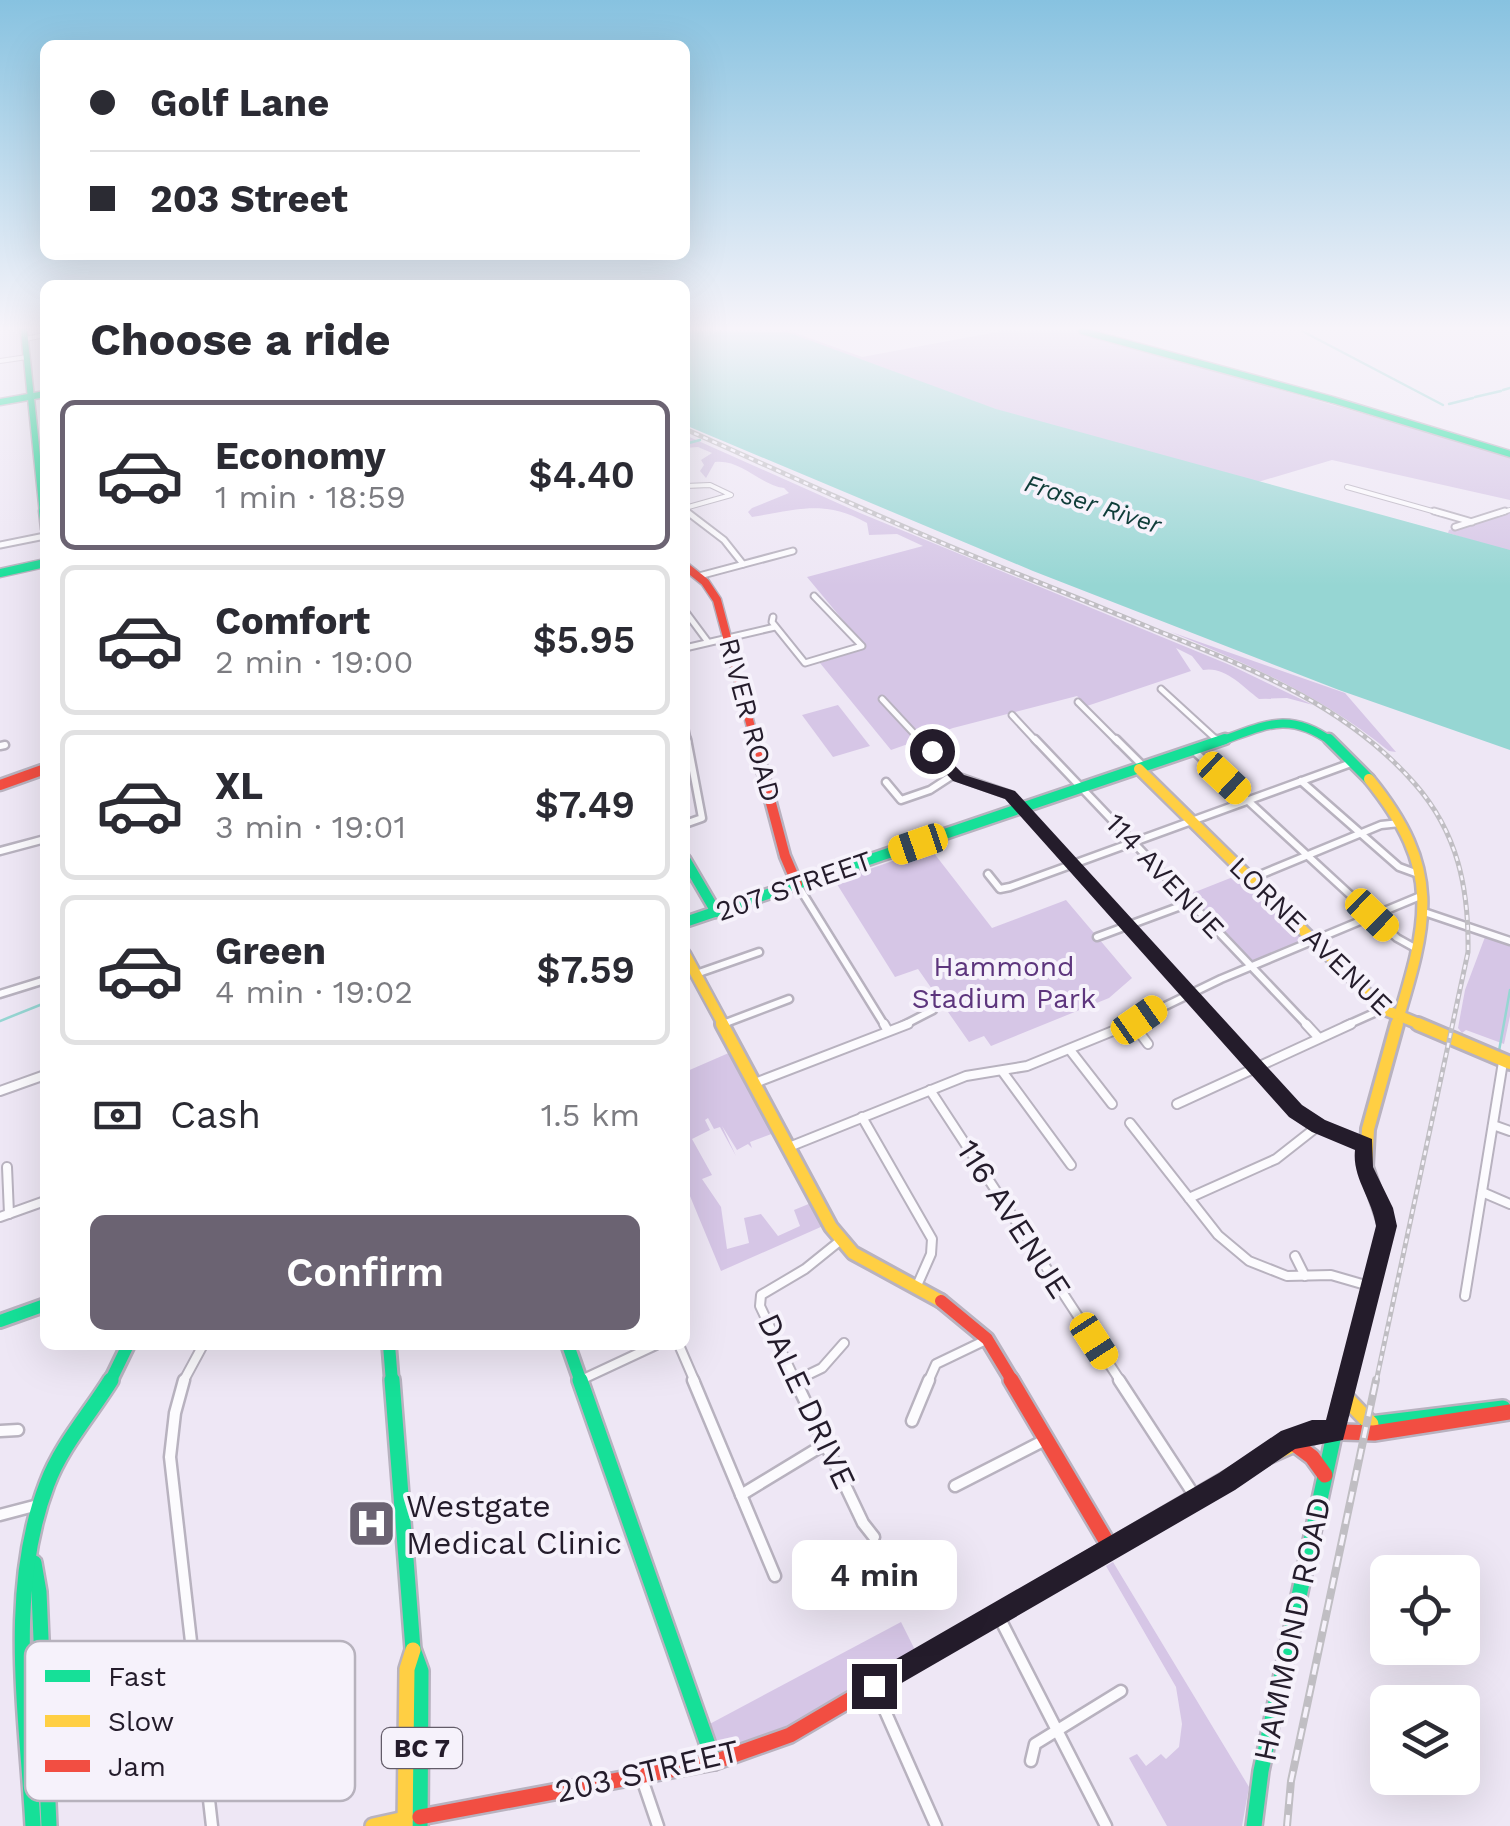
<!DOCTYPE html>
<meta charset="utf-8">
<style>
:root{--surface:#fff;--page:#f7f7f7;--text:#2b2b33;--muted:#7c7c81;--line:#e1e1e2;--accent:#6b6372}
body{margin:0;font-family:"Work Sans",sans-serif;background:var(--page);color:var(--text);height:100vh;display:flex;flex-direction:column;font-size:38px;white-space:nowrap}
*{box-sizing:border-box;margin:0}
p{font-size:32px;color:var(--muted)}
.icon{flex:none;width:55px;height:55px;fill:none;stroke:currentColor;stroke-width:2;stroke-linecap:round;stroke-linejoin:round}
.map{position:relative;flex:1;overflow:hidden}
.details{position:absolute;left:40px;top:280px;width:650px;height:1070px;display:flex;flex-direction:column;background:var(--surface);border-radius:15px;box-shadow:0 10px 40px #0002}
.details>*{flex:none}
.banner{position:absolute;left:40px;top:40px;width:650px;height:220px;border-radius:15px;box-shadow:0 10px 40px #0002;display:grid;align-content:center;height:220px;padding:0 50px;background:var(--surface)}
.tools{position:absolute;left:1370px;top:1555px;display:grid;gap:20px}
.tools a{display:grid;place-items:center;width:110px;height:110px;border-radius:15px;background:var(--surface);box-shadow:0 10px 40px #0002;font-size:50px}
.end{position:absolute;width:45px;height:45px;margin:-22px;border:12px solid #241c2b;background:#fff;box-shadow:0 0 0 5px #fff}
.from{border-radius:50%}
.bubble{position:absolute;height:70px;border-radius:15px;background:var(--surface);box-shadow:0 10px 40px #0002;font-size:32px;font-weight:600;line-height:70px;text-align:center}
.car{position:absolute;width:30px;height:60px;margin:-30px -15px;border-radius:12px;box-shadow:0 0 8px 2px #0007;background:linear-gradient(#f5c518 24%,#345 0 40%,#f5c518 0 76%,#345 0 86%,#f5c518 0)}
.banner b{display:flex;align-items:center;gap:35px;height:95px;font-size:38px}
.banner b+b{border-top:2px solid var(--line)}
.banner i{width:25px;height:25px;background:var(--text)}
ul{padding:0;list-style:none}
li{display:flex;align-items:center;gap:30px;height:150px;margin:0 20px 15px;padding:0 30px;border:5px solid var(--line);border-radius:15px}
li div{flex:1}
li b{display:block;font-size:38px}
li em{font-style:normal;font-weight:600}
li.active{border-color:var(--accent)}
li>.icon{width:90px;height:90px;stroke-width:1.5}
h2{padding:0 50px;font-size:45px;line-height:120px}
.pay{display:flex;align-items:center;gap:25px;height:110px;padding:0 50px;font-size:38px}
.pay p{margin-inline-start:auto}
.button{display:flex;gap:20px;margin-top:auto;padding:20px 50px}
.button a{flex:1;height:115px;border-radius:15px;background:var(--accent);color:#fff;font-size:40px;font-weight:600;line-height:115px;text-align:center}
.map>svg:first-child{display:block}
</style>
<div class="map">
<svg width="1510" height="1826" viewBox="0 0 1510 1826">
<rect width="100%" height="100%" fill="#eee7f5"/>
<g fill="#d6c6e6">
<path d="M781,331h9l72,26 140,-26h74l434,125v44l-178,-40 -74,22 -245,-67 -165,-56z"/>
<path d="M685,435l175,78 370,152 83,40 -26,-7 -28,1c-17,-13 -34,-33 -56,-29l-11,-14 -16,-8 15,23 -104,35 -10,-10 -124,32 -62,22 -71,-87 46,-15 -59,-71 116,-31 -26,-12 -28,1 -2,-12c-42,-24 -70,-13 -115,-6l-4,-5 4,-4 37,-15 -5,-5c-24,-3 -43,-29 -69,-26l-9,16 -6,-7 4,-6 -3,-5 11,-7 -14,-6 -13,1z"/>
<path d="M1510,512v40l-62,-19 1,-3z"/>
<path d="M1171,632l174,61 51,59 -7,-1c-67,-55 -139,-86 -218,-119z"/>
<path d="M838,705l32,41 -37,11 -31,-42z"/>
<path d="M930,848l62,80 74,-28 66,78 -23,20 -118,48 -7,-10 -15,6 -51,-73 -23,8 -60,-96z"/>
<path d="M1238,875l65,65 -54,23 -64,-67z"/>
<path d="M1485,937l25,9v70l-6,28 -38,-14 -4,3 -4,-5 7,-38z"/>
<path d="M731,1052l43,81 -24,9 2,6 -4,-4 -11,6 -15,-24 14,30 -16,-29 -6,2 -6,-11 -3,2 5,10 -18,9 20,36 -10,4 19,28 6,42 22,-6 -5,-25 17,-4 17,22 22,-10 -6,-16 17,-7 12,23 -102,45 -36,-87v-112z"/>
<path d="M1113,1562l136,225 -7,39h-75l-38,-68 8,-4 9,12 15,-12 5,5 13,-12 3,-23 -6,-37 -70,-121z"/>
<path d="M901,1622l18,36 -129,77 -76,27 -10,-35z"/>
</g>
<path fill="#96d6d3" d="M685,331l102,1 209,77 514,141v200l-171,-60 -306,-119 -348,-146z"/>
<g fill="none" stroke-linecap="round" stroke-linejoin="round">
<g stroke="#96d6d3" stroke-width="2.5">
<path d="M1302,331l141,74"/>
<path d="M1503,390l7,-2"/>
<path d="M1475,397l26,-6"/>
<path d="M1449,404l24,-6"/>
<path d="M685,444l15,-4"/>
<path d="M0,1021l45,-18"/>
<path d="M1499,1051l11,-61"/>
</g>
<defs>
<g id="street-far4">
<path d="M25,339l20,-4"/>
<path d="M0,361l27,-4"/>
<path d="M685,486l25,-1 21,10 -46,13"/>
<path d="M1347,487l96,27"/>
<path d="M685,511l4,3"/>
<path d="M1497,514l13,-4"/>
</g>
<g id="street-far3">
<path d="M686,511l38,29 19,24"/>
<path d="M1434,511l38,11"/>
<path d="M1455,527l50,-16"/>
<path d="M0,545l45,-9"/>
<path d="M699,576l94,-25"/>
<path d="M685,611l23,31"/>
<path d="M773,617l-1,5 33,41 57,-17 -48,-50"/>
<path d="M685,648l90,-21"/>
<path d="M1161,689l58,53"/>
<path d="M882,699l40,43"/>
<path d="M1078,702l40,40"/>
<path d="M1012,715l25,27"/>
<path d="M685,727l3,15"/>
</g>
<g id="street-far2">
<path d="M920,739l33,36 57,20 209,231"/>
<path d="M1035,739l273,287"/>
<path d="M1116,739l28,28"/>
<path d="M1216,739l3,3"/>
<path d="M0,746l5,-1"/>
<path d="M1194,751l203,187 18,10"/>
<path d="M1301,781l98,86 22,8"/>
<path d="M886,782l15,18 29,-10 23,-15"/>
<path d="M685,824l17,-6 -15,-79"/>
<path d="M0,851l45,-12"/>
<path d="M988,874l12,15 10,-2 344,-125"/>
<path d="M1250,879l131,-54 19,-2"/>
<path d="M797,884l88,142"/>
<path d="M1424,912l86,29"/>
<path d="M1097,937l92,-34"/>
<path d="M696,974l63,-22"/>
<path d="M0,994l45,-14"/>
<path d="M1132,1023l3,3"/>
<path d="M723,1024l66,-25"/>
<path d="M902,1026l31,-16"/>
<path d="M1124,1026l97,-47 197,-82"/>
<path d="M1345,1026l38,-17"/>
</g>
<g id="street-far1">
<path d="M884,1024l4,7"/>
<path d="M1133,1024l15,20"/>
<path d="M1216,1024l79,87 23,15 48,19"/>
<path d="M1306,1024l12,13"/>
<path d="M1070,1050l42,54"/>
<path d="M1002,1071l69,94"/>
<path d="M755,1083l153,-59"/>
<path d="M930,1090l191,292"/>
<path d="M0,1091l45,-16"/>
<path d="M1177,1104l174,-80"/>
<path d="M862,1117l70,122 -1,15 -15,34"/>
<path d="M1130,1123l88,112 31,26 38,15 44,-1 38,11"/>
<path d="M1493,1125l17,6"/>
<path d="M789,1147l177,-71 61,-10 103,-42"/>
<path d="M7,1167l2,47"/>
<path d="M1482,1192l28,12"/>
<path d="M1189,1198l87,-39 42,-33"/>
<path d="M0,1217l45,-16"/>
<path d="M1295,1256l10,20"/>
<path d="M1465,1296l38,-234"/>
<path d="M679,1345l16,37"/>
<path d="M581,1380l75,-35"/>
<path d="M795,1381l27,-13 22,-25"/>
<path d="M183,1382l20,-37"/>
<path d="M796,1382l-36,-76 1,-11 44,-26 36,-29"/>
<path d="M928,1382l8,-18 50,-24"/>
</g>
<g id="street">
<path d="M184,1380l-9,33 -5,44 42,369"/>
<path d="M693,1380l82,196"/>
<path d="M795,1380l68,143 11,14"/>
<path d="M1119,1380l75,115"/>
<path d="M912,1421l17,-41"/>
<path d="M0,1431l18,-1"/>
<path d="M955,1486l90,-46"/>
<path d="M741,1495l84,-51"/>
<path d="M0,1515l38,-10"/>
<path d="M998,1615l108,211"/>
<path d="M874,1686l62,140"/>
<path d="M1031,1761l4,-17 86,-53"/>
<path d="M641,1776l17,50"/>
</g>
<g id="fast-far4">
<path d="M24,331l19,183"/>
<path d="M1082,331l251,69 177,54"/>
<path d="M0,402l45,-8"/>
</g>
<g id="fast-far3">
<path d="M43,511l2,18"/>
<path d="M0,573l45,-10"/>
<path d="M1218,742c46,-16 70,-32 114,0"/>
</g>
<g id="fast-far2">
<path d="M1329,739l40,40"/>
<path d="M685,859l31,53"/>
<path d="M685,922l540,-183"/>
</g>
<g id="fast-far1">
<path d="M0,1321l45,-16"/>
<path d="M389,1345l3,37"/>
<path d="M568,1345l13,37"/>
<path d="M110,1382l18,-37"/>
<path d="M1346,1382l40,-156 -20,-59"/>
</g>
<g id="fast">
<path d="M392,1380l21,269 8,22 -1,155"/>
<path d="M580,1380l134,382"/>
<path d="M1341,1404l6,-24"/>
<path d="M1365,1430l6,-6 132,-16"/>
<path d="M34,1563l5,29 10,234"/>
<path d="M33,1826c-6,-112 -27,-235 14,-342 14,-38 43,-70 64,-104"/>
<path d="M1254,1826l7,-55 81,-373"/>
</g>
<g id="slow-far2">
<path d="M1139,769l244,240 41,17"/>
<path d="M1369,779c74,91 59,142 27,247"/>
<path d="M685,954l39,72"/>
</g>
<g id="slow-far1">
<path d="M722,1024l109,203 22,26 88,48"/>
<path d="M1418,1024l92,39"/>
<path d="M1366,1167l2,-38 29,-105"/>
</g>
<g id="slow">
<path d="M1345,1397l26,27"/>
<path d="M941,1646l324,-189 56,-25"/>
<path d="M373,1826l32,-7"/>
<path d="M405,1826l2,-157 6,-19"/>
</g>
<path id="jam-far3" d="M685,566l20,16 12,18 38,142"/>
<g id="jam-far2">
<path d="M754,739l31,117 12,28"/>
<path d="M0,785l45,-16"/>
</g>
<path id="jam-far1" d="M941,1301l46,38 26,43"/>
<g id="jam">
<path d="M1011,1380l100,169"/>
<path d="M1296,1445l16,12 13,18"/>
<path d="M1275,1449l37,-18 62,2 136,-21"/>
<path d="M420,1817l294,-55 76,-27 151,-89"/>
</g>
</defs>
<use href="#street-far4" stroke="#b8b2bf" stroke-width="6"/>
<use href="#street-far3" stroke="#b8b2bf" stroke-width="9"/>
<use href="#street-far2" stroke="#b8b2bf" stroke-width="11"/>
<use href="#street-far1" stroke="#b8b2bf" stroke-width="12"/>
<use href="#street" stroke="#b8b2bf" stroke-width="15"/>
<use href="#fast-far4" stroke="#b8b2bf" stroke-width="9"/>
<use href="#fast-far3" stroke="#b8b2bf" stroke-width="11"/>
<use href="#fast-far2" stroke="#b8b2bf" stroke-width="15"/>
<use href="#fast-far1" stroke="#b8b2bf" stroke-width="18"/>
<use href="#fast" stroke="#b8b2bf" stroke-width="20"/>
<use href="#slow-far2" stroke="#b8b2bf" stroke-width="15"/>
<use href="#slow-far1" stroke="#b8b2bf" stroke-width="18"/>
<use href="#slow" stroke="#b8b2bf" stroke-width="20"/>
<use href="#jam-far3" stroke="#b8b2bf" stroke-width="11"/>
<use href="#jam-far2" stroke="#b8b2bf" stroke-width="15"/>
<use href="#jam-far1" stroke="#b8b2bf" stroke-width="18"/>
<use href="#jam" stroke="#b8b2bf" stroke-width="20"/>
<use href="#street-far4" stroke="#fcfbfe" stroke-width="4"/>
<use href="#street-far3" stroke="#fcfbfe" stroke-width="5"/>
<use href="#street-far2" stroke="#fcfbfe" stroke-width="6"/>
<use href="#street-far1" stroke="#fcfbfe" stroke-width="8"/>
<use href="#street" stroke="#fcfbfe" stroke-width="10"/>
<use href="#fast-far4" stroke="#16e098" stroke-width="6"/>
<use href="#fast-far3" stroke="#16e098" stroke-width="8"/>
<use href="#fast-far2" stroke="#16e098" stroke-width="10"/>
<use href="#fast-far1" stroke="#16e098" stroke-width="12"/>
<use href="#fast" stroke="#16e098" stroke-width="15"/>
<use href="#slow-far2" stroke="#ffcf43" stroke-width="10"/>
<use href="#slow-far1" stroke="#ffcf43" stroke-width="12"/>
<use href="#slow" stroke="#ffcf43" stroke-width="15"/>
<use href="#jam-far3" stroke="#f24e42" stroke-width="8"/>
<use href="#jam-far2" stroke="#f24e42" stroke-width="10"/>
<use href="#jam-far1" stroke="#f24e42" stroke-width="12"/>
<use href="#jam" stroke="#f24e42" stroke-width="15"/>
<defs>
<path id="rail-far1" d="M685,429c99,44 197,90 298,131 58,23 117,47 175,71 94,38 188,74 257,153 43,49 54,105 53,168l-92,430"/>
<path id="rail" d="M1287,1826l4,-45 85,-401"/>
</defs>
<use href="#rail-far1" stroke="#c0bec3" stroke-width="5"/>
<use href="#rail" stroke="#c0bec3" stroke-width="8"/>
<use href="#rail-far1" stroke="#f6f2fb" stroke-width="2.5" stroke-dasharray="5" stroke-linecap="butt"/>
<use href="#rail" stroke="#f6f2fb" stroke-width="4" stroke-dasharray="11" stroke-linecap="butt"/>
</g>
<linearGradient id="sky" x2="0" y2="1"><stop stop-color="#87c2e0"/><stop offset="0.56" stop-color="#f7f4fa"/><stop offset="1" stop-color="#f7f4fa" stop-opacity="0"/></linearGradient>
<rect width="1510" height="586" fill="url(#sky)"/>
<path fill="#241c2b" d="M927,747h10l27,28 51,16 287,314 23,15 47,19 1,28 20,41 4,18 -54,214 -48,9 -60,41 -361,209 -9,-4 -4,-9 4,-9 354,-204 62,-42 31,-11h14l50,-194c-4,-28 -24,-48 -21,-76l-43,-18 -23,-15 -284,-318 -52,-18 -26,-27z"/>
<defs>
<symbol id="hospital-square" viewBox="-11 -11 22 22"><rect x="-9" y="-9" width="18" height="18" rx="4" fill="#6b6372" stroke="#f6f2fb"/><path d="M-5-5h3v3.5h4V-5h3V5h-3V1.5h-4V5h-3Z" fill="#fff"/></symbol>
</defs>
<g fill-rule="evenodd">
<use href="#hospital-square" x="344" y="1496" width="55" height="55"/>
</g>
<g text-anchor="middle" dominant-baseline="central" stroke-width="8" stroke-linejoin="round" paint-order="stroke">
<g font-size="25" font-style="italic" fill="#0f3d39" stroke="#f6f2fb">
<text transform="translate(1093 504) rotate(18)">Fraser River</text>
</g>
<rect fill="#f6f2fb" stroke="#635c69" stroke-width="2.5" x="382" y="1728" width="80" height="40" rx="8"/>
<g font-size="25" font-weight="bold" fill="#241c2b">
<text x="422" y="1748">BC 7</text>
</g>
<g font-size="28" fill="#241c2b" stroke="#f6f2fb">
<text transform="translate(750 720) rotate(75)">RIVER ROAD</text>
<text transform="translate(1165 876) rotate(47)">114 AVENUE</text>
<text transform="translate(794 886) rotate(-19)">207 STREET</text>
<text transform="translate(1311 936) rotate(44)">LORNE AVENUE</text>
</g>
<g font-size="28" fill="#5d357d" stroke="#f6f2fb">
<text x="1004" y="966">Hammond<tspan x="1004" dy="32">Stadium Park</tspan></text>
</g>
<g font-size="32" fill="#241c2b" stroke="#f6f2fb">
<text transform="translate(1014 1219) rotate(57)">116 AVENUE</text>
<text transform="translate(807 1401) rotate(65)">DALE DRIVE</text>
<text transform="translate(1292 1629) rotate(-78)">HAMMOND ROAD</text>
<text transform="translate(647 1771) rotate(-13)">203 STREET</text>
</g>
<g font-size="32" fill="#241c2b" stroke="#f6f2fb" text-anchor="start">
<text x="406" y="1506">Westgate<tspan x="406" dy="37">Medical Clinic</tspan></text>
</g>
</g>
<rect x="25" y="1641" width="330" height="160" rx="15" fill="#f6f2fb" stroke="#b7b2bd" stroke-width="2.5"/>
<rect x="45" y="1670" width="45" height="12" fill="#16e098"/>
<rect x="45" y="1715" width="45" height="12" fill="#ffcf43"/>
<rect x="45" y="1760" width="45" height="12" fill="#f24e42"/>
<g font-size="28" fill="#241c2b">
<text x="108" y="1686">Fast</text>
<text x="108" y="1731">Slow</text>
<text x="108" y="1776">Jam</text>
</g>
</svg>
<div class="tools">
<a><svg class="icon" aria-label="locate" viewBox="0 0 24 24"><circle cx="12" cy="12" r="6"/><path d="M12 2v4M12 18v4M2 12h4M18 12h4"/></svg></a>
<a><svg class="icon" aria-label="layers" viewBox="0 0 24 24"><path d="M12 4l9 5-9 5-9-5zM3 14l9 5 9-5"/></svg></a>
</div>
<i class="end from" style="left:932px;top:751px"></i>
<i class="end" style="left:874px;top:1686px"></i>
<div class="bubble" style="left:792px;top:1540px;width:165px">4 min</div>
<i class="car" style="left:1224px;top:778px;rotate:133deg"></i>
<i class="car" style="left:918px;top:844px;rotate:251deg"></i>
<i class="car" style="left:1372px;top:915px;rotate:134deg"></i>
<i class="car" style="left:1139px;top:1020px;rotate:55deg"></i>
<i class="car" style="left:1094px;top:1341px;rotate:147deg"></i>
<div class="banner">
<b><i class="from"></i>Golf Lane</b>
<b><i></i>203 Street</b>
</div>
<section class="details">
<h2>Choose a ride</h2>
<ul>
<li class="active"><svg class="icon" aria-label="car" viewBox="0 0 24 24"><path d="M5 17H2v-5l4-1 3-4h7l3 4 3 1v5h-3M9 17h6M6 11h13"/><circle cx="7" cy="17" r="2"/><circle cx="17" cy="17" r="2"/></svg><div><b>Economy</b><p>1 min · 18:59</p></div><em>$4.40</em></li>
<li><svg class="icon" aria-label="car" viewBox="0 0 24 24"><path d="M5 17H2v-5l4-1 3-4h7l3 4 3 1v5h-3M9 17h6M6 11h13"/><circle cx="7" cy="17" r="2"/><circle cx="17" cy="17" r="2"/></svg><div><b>Comfort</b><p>2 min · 19:00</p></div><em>$5.95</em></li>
<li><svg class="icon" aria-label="car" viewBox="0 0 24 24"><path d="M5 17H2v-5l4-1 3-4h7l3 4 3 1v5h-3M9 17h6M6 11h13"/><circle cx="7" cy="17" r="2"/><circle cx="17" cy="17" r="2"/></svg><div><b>XL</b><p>3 min · 19:01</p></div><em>$7.49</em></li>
<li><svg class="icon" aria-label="car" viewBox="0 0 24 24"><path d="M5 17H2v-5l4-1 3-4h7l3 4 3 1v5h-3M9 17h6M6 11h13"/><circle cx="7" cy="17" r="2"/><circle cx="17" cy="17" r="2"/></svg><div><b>Green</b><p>4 min · 19:02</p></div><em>$7.59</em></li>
</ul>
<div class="pay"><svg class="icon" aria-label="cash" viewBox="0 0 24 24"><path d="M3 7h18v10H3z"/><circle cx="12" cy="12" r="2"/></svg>Cash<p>1.5 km</p></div>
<div class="button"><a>Confirm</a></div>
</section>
</div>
